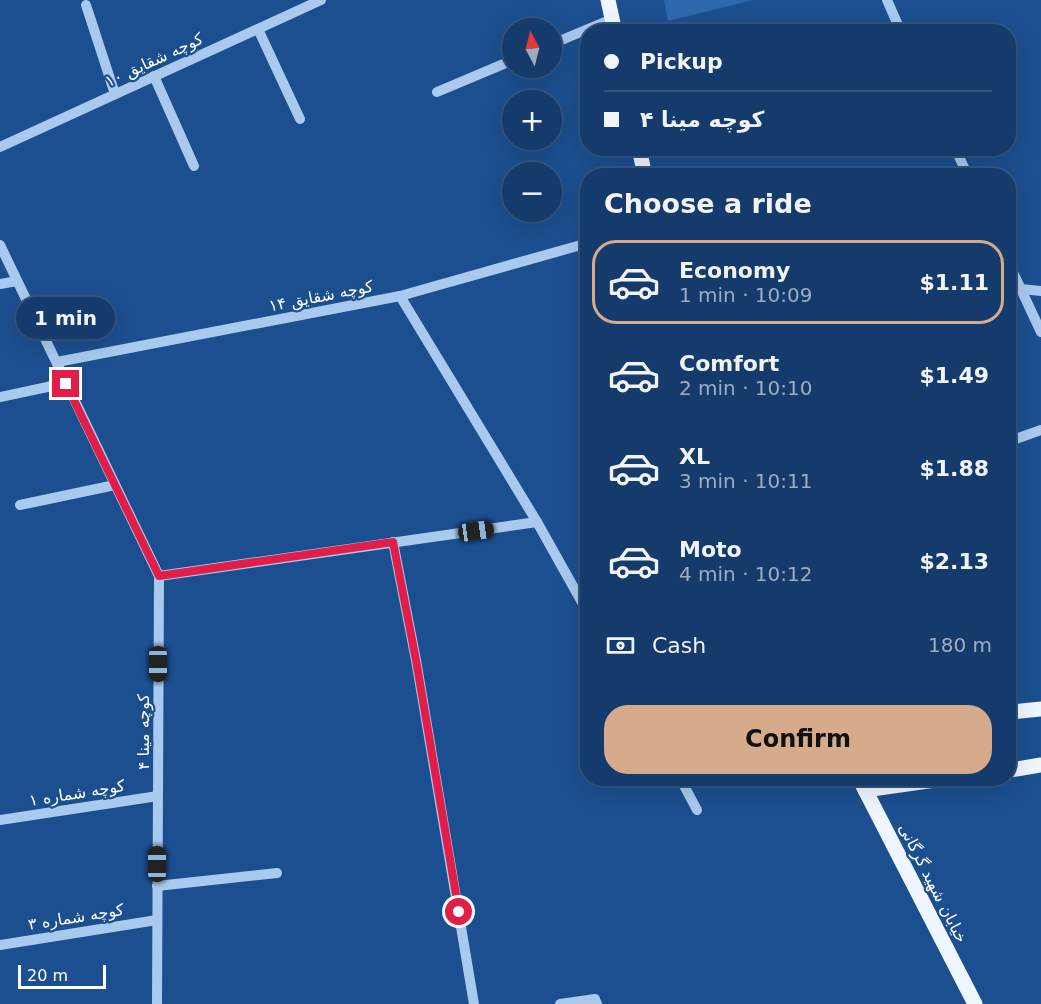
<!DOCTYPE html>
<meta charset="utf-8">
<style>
:root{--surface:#143b6b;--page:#214673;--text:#f1f3f6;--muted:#9dadc1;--line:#33557e;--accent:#d6ab8b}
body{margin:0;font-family:"DejaVu Sans",Cairo,sans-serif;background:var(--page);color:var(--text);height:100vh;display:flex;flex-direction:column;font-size:22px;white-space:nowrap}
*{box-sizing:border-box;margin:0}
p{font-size:20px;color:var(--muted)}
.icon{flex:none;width:33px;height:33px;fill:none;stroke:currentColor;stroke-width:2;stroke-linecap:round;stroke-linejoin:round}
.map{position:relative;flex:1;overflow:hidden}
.drawer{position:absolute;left:580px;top:168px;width:436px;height:618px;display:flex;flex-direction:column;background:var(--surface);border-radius:24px;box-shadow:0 6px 24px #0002,0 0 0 2px var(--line)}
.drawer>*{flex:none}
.hud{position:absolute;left:580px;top:24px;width:436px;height:132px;border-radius:24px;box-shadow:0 6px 24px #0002,0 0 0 2px var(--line);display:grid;align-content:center;height:132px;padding:0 24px;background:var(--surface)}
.needle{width:39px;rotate:353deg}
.controls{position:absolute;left:502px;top:18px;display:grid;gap:12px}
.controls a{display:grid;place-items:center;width:60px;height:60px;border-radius:50%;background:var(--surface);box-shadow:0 6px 24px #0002,0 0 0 2px var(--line);font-size:30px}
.scale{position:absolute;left:18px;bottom:15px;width:88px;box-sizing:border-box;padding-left:6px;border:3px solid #fff;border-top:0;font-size:16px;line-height:21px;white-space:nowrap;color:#fff;-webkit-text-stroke:4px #1b4f8f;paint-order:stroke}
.end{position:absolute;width:27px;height:27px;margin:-14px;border:8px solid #e11d48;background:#fff;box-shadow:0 0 0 3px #fff}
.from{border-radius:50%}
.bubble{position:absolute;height:42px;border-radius:21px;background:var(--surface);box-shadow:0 6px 24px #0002,0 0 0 2px var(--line);font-size:20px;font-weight:600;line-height:42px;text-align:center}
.car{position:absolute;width:18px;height:36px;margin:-18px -9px;border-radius:8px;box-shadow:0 0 4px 2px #0007;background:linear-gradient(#222 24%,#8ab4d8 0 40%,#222 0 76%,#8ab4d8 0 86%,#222 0)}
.hud b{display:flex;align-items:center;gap:21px;height:57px;font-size:22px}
.hud b+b{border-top:2px solid var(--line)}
.hud i{width:15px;height:15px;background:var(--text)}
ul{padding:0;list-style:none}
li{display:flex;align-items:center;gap:18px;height:84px;margin:0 12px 9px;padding:0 12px;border:3px solid transparent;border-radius:24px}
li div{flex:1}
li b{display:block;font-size:22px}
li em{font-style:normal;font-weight:600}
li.active{border-color:var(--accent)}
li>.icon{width:54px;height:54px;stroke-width:1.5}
h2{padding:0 24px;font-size:27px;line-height:72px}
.pay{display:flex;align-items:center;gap:15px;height:66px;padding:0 24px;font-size:22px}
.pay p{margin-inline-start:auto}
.action{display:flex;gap:12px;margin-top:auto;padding:12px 24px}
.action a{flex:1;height:69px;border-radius:24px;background:var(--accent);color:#111;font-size:24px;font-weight:600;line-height:69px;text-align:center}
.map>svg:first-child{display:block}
</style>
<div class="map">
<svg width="1041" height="1004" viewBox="0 0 1041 1004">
<rect width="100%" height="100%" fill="#1b4f8f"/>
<path fill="#2e69ad" d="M664,0h89l-85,21z"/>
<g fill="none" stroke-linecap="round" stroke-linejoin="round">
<g stroke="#a9c9ee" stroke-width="10">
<path d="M887,0l14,32"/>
<path d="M86,5l29,89"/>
<path d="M258,29l42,90"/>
<path d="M552,44l60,-25"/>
<path d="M154,76l40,90"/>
<path d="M437,92l76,-32"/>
<path d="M0,147l321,-147"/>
<path d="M955,148l13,28"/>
<path d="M0,245l159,331 -2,428"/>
<path d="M1010,266l31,66"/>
<path d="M0,284l17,-3"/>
<path d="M1010,288l31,3"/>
<path d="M400,296l137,226 51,91"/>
<path d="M57,362l343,-66 188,-53"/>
<path d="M0,397l66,-14"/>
<path d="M1010,441l31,-11"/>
<path d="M20,505l95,-20"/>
<path d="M393,542l23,118 58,344"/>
<path d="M159,576l378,-54"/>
<path d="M680,778l17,32"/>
<path d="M0,820l158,-24"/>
<path d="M157,886l120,-13"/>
<path d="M0,945l157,-25"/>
<path d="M560,1004l35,-5 2,5"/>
</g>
<g stroke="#f0f6ff" stroke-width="15">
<path d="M608,0l7,32"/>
<path d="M639,148l6,28"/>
<path d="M1010,712l31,-3"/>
<path d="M1010,770l31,-5"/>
<path d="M859,778l116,226"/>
<path d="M865,790l84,-12"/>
</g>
</g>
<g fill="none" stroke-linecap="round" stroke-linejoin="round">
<path stroke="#e11d48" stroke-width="8" d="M66,384l93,192 234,-34 23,118 43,252"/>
</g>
<g text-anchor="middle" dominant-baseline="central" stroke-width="4.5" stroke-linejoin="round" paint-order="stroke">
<g font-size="16" fill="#fff" stroke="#1b4f8f">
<text transform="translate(154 60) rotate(-25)">کوچه شقایق ۱۰</text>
<text transform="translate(321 296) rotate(-11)">کوچه شقایق ۱۴</text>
<text transform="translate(143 732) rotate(-90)">کوچه مینا ۴</text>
<text transform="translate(77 793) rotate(-9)">کوچه شماره ۱</text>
<text transform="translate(933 883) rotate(63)">خیابان شهید گرگانی</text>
<text transform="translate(76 917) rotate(-9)">کوچه شماره ۳</text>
</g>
</g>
</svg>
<div class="controls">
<a><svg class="needle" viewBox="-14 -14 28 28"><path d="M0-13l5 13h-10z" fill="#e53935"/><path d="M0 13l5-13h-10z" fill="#9dadc1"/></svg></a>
<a>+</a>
<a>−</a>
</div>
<div class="scale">20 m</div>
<i class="end from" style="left:459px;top:912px"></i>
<i class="end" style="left:66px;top:384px"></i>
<div class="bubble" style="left:16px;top:297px;width:99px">1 min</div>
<i class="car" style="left:476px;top:531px;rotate:82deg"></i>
<i class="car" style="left:158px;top:664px;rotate:180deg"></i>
<i class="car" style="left:157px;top:864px;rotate:0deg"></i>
<div class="hud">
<b><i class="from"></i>Pickup</b>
<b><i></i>کوچه مینا ۴</b>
</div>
<section class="drawer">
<h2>Choose a ride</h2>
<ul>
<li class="active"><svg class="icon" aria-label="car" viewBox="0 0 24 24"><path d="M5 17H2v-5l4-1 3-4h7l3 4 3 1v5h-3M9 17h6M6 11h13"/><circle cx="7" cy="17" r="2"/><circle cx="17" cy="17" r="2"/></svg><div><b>Economy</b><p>1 min · 10:09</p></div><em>$1.11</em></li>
<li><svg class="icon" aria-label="car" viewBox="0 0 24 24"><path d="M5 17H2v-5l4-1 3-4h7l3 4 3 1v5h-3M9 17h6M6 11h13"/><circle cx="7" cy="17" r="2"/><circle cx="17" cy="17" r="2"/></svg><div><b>Comfort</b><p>2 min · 10:10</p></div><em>$1.49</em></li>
<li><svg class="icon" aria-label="car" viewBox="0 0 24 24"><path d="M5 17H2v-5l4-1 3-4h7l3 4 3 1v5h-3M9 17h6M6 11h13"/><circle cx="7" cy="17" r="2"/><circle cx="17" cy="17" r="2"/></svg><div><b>XL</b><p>3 min · 10:11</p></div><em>$1.88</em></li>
<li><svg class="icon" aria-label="car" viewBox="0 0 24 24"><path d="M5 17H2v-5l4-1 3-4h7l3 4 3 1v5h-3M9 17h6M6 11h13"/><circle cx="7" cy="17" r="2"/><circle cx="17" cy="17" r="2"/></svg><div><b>Moto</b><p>4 min · 10:12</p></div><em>$2.13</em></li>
</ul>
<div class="pay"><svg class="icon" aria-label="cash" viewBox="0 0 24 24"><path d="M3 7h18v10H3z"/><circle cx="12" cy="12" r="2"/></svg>Cash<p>180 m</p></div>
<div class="action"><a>Confirm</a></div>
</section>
</div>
